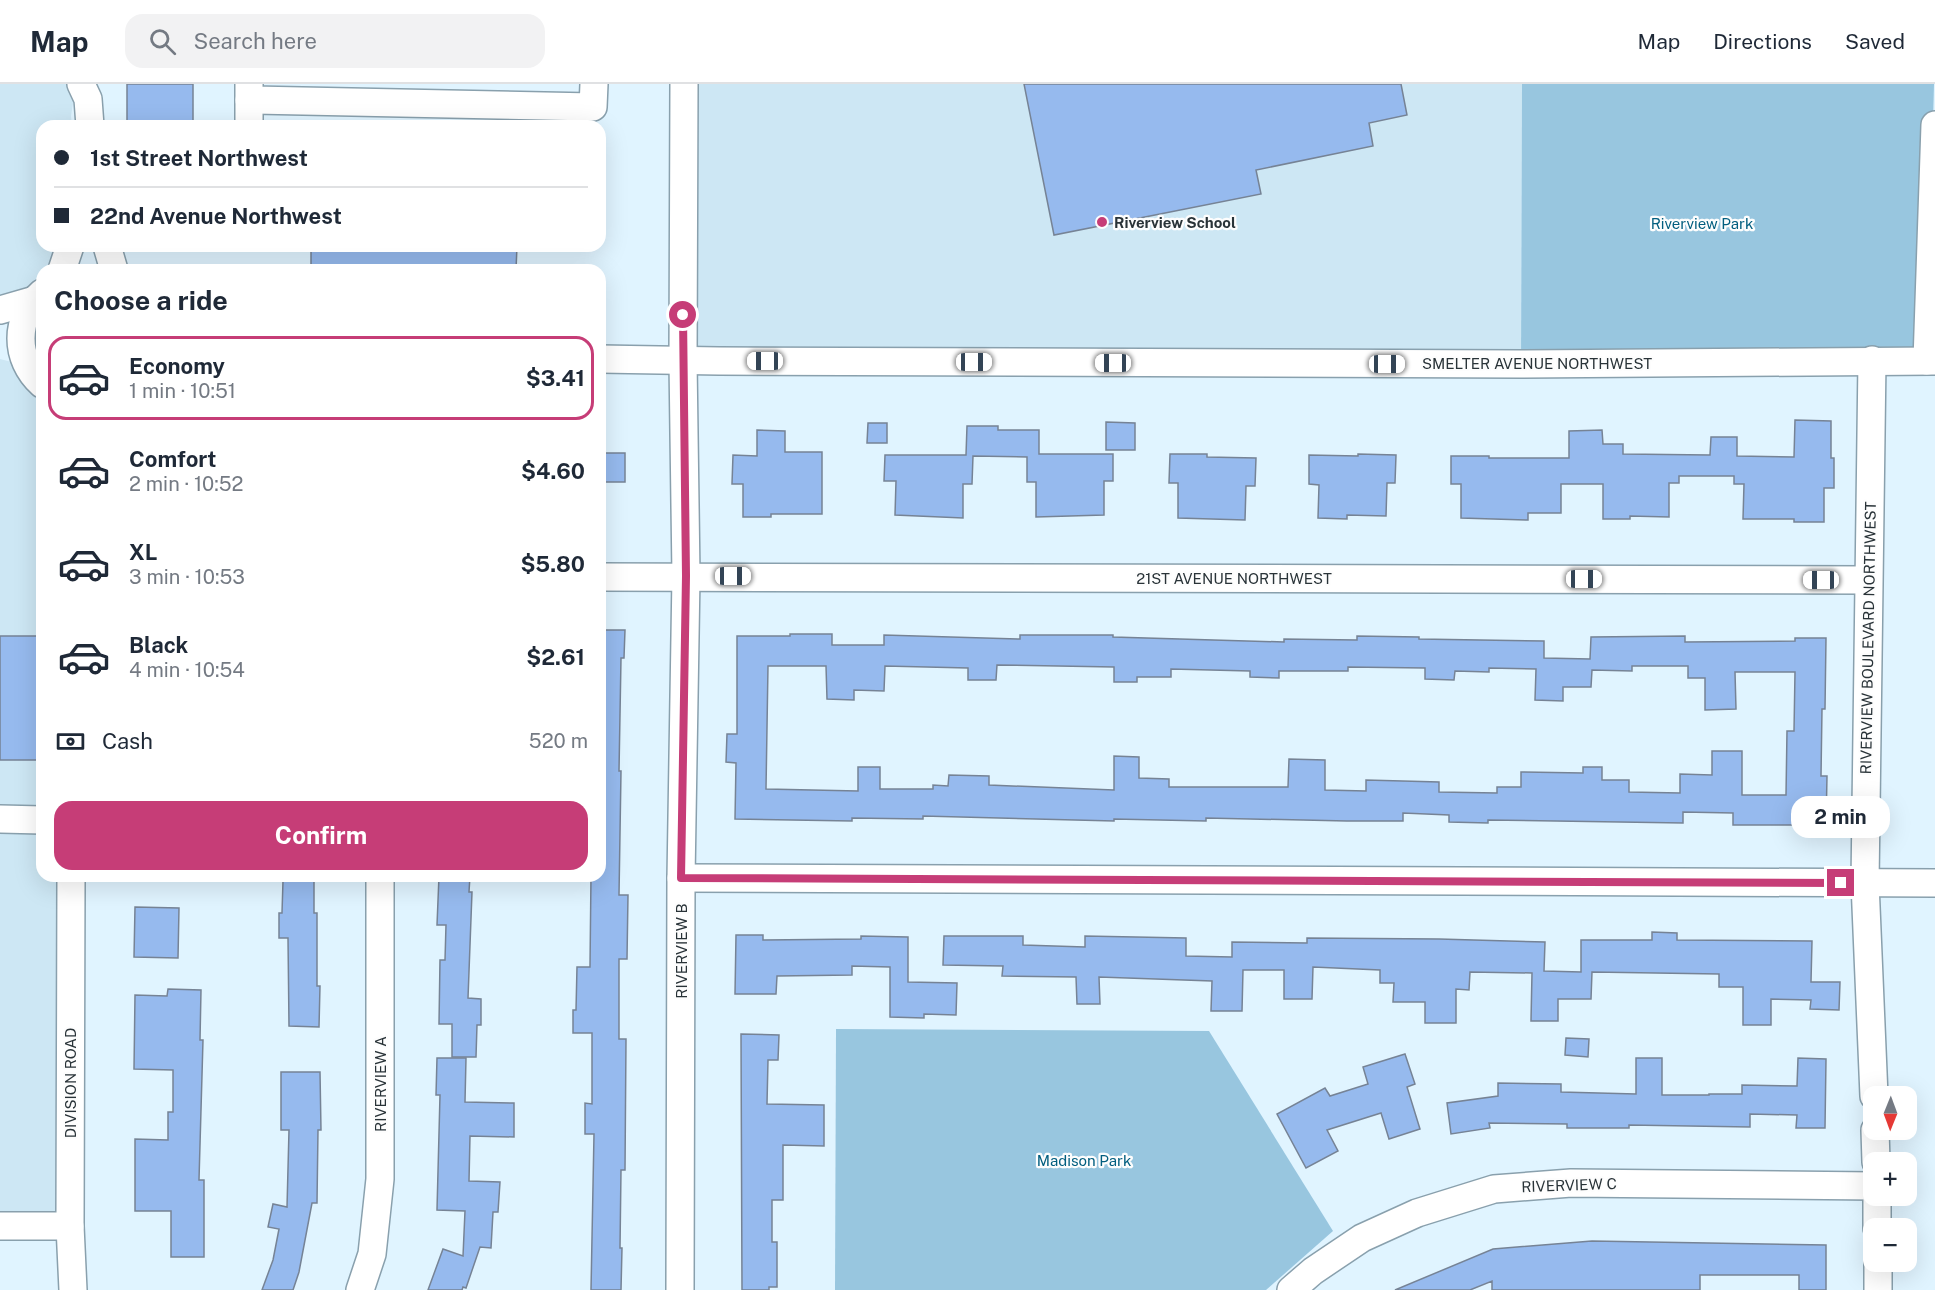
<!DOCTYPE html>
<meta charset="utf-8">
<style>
:root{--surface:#fff;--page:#f2f2f3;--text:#1f2937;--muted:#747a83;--line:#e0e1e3;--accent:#c63d77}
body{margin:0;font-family:"Public Sans",sans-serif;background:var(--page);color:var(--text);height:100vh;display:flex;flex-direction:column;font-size:22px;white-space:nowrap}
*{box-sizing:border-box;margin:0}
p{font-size:20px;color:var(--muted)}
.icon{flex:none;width:33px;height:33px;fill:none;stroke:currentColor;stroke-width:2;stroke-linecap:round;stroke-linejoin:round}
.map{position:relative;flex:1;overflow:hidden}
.details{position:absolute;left:36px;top:180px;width:570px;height:618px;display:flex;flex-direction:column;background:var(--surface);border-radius:18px;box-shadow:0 6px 24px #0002}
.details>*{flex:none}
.banner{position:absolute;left:36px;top:36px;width:570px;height:132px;border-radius:18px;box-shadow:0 6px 24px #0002;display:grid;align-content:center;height:132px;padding:0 18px;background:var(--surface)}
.needle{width:39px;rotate:181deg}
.controls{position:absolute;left:1863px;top:1002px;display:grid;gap:12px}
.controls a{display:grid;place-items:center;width:54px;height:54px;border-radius:12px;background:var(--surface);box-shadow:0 6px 24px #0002;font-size:30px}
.end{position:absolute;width:27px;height:27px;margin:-14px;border:8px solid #c63d77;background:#fff;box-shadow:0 0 0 3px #fff}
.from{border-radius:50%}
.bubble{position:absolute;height:42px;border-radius:18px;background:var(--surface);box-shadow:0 6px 24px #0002;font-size:20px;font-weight:700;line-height:42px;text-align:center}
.car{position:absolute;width:18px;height:36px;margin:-18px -9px;border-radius:8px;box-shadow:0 0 4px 2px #0007;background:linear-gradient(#fff 24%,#345 0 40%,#fff 0 76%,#345 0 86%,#fff 0)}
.banner b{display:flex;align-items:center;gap:21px;height:57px;font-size:22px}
.banner b+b{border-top:2px solid var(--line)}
.banner i{width:15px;height:15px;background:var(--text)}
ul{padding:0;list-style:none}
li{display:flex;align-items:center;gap:18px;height:84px;margin:0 12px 9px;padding:0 6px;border:3px solid transparent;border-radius:18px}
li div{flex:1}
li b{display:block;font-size:22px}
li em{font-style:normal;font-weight:700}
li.selected{border-color:var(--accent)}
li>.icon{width:54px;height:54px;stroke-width:1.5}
h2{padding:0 18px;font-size:27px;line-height:72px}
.pay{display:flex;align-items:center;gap:15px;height:66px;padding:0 18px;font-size:22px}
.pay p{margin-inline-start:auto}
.button{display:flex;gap:12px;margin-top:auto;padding:12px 18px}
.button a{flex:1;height:69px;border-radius:18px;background:var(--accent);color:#fff;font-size:24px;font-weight:700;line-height:69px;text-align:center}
header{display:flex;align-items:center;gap:36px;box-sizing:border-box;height:84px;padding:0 30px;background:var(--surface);border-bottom:2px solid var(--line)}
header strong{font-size:28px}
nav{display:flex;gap:33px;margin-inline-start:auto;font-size:21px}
.search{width:420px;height:54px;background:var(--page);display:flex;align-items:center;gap:15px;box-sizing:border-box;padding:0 21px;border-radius:18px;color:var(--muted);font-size:22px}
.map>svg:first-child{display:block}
</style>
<header>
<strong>Map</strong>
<div class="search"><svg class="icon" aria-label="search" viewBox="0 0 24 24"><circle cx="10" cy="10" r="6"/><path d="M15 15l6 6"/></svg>Search here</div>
<nav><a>Map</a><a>Directions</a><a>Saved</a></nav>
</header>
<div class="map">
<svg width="1935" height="1206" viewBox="0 0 1935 1206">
<rect width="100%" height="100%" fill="#e0f4ff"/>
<g fill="#cde7f4">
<path d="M0,0h76l-5,32 1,10h-30v120h28l-8,24h-20v23l-42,17z"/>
<path d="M684,0h838l-1,280 -838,-3z"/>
<path d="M0,275l27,7 15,17v493h30l-2,350h-70z"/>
</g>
<g fill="#98c6df">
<path d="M1522,0h412l-7,277 -406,3z"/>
<path d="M836,945l373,2 124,200 -67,59h-431z"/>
</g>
<g fill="#96baee" stroke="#768395" stroke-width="1.5" fill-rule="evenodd">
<rect x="127" y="0" width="66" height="42"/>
<path d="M1024,0h377l6,31 -38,8 4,23 -117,24 5,24 -207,41z"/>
<path d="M311,162h206l-1,24h-205z"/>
<path d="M1795,336l36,1v37h3v30h-10v34h-30v-3h-51l1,-35h-10v-8h-55v7h-10v34l-39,-1v3h-27v-35h-42v29h-33v7l-67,-2v-34h-10v-28h38v2h80v-27l33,-1 1,14h20v10l87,1 1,-18h26v19l57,1z"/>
<path d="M1106,338l29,1v27h-29z"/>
<path d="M868,339h19v20h-20z"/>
<path d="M967,342h31v4h41v24h74v27h-9v34l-68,2v-35h-9v-25l-54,-1 -1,28h-9v34l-68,-3 1,-34h-12l1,-26h81z"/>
<path d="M757,346l28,1v21h37v62h-51v3h-28v-33h-11l1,-29 24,1z"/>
<rect x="600" y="369" width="25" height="29"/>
<path d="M1170,370h37v3l49,1 -1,28h-9l-1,34 -67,-2v-35h-9z"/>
<path d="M1358,370l38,1 -1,28h-8l-1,33 -39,-1v4l-29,-1 1,-33 -10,-1v-29l49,1z"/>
<path d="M600,546h25l-1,28h-3l-2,113h2l-2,124h9l-1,64h-8v80h7l-1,131h-4l-1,78h2l-1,42h-30l3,-156h-9v-31l7,1v-71h-19v-23h3l1,-43h13l1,-91h9z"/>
<path d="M790,550h42v11h52v-10l136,4v-4h93v2l171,5v-3l73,1v-4l62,1v2l125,2v17l46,1 1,-22 94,-1v6l110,-1v-3h31l-1,71h-3l-1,67h6l-1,49h-93v-12l-50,-1v11l-195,-3v3l-39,-1v-7l-46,-2v8h-56l-141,-3v3l-92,-2v2l-191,-5v3l-71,-1v3l-117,-2 1,-56 -10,-1 1,-28h10v-98h53zM997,581l117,2v15h23v-5h34v-8l79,2v6l29,1v-7h69v-4l77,1v11l29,1 1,-9 34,1v-4l47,1 -1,31 28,1v-14h28l1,-17 40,1v-5h56v12h17v32l31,-1 -1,-37h60l-1,59h-7l-1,64h-44v-44h-30v24l-32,-1v19l-51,-1v-12h-27v-13h-19v6l-62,-1v15h-24v6l-58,-1v-10l-73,-2v11l-41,-1v-30l-36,-1 -1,28h-119v-8l-30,-1v-21l-25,-1v34l-125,-5v-9l-40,-1 -1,11 -15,-1v4h-53v-22h-22v24l-92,-2 2,-123h58l1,33 27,1v-10l30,1 1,-25 83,2v12h28z"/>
<rect x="0" y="552" width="42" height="124"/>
<path d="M290,792h24v37h3v73h3l-1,41 -30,-1 -1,-88h-9v-25h3l1,-32h7z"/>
<path d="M439,792h31l-1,16h3l-4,106 13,1v26h-4l-1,32h-24v-33h-13l1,-64h5l1,-35h-9z"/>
<path d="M135,823l44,1 -1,50 -44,-1z"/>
<path d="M1652,848l25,1v7l135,1 -1,41h29l-1,28 -29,-1 1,-9 -40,-1v26h-28v-38h-24v-13l-127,-2 -1,27h-33v22h-27l1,-48 -62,-1 -1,18 -13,-1v34h-31v-21h-32l1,-19h-14v-13l-67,-3 -1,32h-28v-29h-41l-1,41h-31l1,-30 -113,-4 1,27h-23l-1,-27 -74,-1 1,-10 -60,-1 1,-29h79v9l62,2v-11l101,2v18l46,1v-15l75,1v-5l132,1 106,3 -1,29 37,1v-32h71z"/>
<path d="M736,851h27v5l98,-1v-3l47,1v45l49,1 -1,32 -32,-1v4l-34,-1v-50l-38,-1v9l-75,1 -1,18h-41z"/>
<path d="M168,905l33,1 -1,50h3l-4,140h5v77h-33v-46h-36v-72l33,1v-28h5v-42l-39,-1 1,-74 32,1z"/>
<path d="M741,950l38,1 -1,25h-10l-1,44 57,1v41l-41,-1v55h-11v42h5v45h-8v3h-27z"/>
<path d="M1566,954l23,1 -1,18 -23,-2z"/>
<path d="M1405,970l10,30 -8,3 13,42 -31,10 -8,-26 -54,17 11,21 -32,17 -29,-54 48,-26 5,8 38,-12 -5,-17z"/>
<path d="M437,974h29l-1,44 49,1v34l-44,-1 -1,45 31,1 -2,30h-5l-2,36 -11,-1 -14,41 -3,-1 -1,3h-34l15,-41 20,7 2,-45 -28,-1 3,-115h-4z"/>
<path d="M1636,974h26v37h47v-1h33v-9l55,1 1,-28 28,1 -1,69h-29l1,-13 -47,-1v13l-121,-2v3h-62v-4l-78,-1 1,5 -39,6 -4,-31 51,-7v-13l63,1v8l75,2z"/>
<path d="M281,988h39l1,58h-3l-1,73h-5l-13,69 -6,18h-31l11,-30 6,-31 -11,-2 5,-23 14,3 2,-77h-8z"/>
<path d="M1592,1157l234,4v45h-27v-15h-99v15h-208v-9l-22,9h-75l98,-41z"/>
</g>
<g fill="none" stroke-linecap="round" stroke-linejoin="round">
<defs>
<g id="minor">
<path d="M81,0l7,15 2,27"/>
<path d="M249,0v16l344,7 1,-23"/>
<path d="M249,16v26"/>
<path d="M107,162l7,24"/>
<path d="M62,186l8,-24"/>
<path d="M42,209c-28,25 -28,66 0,91"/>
<path d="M0,226l35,-10"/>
<path d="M600,275l119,2 802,3 414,-3"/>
<path d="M1872,276l-7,523 9,213"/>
<path d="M1927,277l8,-236"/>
<path d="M600,493l1268,3"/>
<path d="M0,735l42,1"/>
<path d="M71,792l-1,350 3,64"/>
<path d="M681,794l1254,5"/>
<path d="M1875,1046l1,32"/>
<path d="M1877,1112v32"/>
<path d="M0,1142h70"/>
<path d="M1878,1178v28"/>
<path d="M360,1206l12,-36 8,-75v-303"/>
<path d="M680,1206l1,-412 5,-302 -3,-215 1,-277"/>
<path d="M1291,1206l22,-19 49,-33 55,-25 77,-24 77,-6 303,3"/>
</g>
</defs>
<use href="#minor" stroke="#89a0ad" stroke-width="30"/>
<use href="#minor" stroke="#fff" stroke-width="27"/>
</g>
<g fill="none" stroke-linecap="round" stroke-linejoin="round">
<path stroke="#c63d77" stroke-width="8" d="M683,231l3,261 -5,302 1160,5"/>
</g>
<circle fill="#c63d77" stroke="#fdfdfd" stroke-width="2" cx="1102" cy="138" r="6"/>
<g text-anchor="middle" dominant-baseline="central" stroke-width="4.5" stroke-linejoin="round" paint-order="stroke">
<g font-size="15" font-weight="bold" fill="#293338" stroke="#fdfdfd" text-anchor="start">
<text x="1114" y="138">Riverview School</text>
</g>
<g font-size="15" fill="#025e7f" stroke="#fdfdfd">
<text x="1702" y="139">Riverview Park</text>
<text x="1084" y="1076">Madison Park</text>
</g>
<g font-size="15" fill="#293338" stroke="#fdfdfd">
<text x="1537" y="279">SMELTER AVENUE NORTHWEST</text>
<text x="1234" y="494">21ST AVENUE NORTHWEST</text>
<text transform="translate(1868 554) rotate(-89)">RIVERVIEW BOULEVARD NORTHWEST</text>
<text transform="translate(681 867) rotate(-90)">RIVERVIEW B</text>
<text transform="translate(70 999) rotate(-90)">DIVISION ROAD</text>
<text transform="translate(380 1000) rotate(-90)">RIVERVIEW A</text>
<text transform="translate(1569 1101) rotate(-2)">RIVERVIEW C</text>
</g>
</g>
</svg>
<div class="controls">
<a><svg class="needle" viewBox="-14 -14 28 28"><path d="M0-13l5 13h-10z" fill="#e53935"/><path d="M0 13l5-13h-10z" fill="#747a83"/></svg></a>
<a>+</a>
<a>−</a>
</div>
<i class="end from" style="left:683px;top:231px"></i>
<i class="end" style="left:1841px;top:799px"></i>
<div class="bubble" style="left:1791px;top:712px;width:99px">2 min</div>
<i class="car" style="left:765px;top:277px;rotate:270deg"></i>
<i class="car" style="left:974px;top:278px;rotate:90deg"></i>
<i class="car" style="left:1113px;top:279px;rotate:270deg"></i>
<i class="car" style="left:1387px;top:280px;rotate:90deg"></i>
<i class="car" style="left:733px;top:492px;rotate:90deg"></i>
<i class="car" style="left:1584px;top:495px;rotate:90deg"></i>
<i class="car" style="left:1821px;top:496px;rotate:270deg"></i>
<div class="banner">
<b><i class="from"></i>1st Street Northwest</b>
<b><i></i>22nd Avenue Northwest</b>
</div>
<section class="details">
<h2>Choose a ride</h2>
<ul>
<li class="selected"><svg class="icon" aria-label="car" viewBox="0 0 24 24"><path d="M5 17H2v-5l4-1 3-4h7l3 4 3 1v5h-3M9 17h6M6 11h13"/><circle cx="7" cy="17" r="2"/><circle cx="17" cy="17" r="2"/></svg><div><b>Economy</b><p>1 min · 10:51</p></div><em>$3.41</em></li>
<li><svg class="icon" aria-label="car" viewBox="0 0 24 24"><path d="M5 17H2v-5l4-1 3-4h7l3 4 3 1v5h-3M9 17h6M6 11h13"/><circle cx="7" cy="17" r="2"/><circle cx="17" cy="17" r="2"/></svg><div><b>Comfort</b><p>2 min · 10:52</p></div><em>$4.60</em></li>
<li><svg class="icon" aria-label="car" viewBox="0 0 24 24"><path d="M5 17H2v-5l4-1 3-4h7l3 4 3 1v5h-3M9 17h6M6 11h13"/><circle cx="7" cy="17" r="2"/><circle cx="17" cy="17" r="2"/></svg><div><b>XL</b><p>3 min · 10:53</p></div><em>$5.80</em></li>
<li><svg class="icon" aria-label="car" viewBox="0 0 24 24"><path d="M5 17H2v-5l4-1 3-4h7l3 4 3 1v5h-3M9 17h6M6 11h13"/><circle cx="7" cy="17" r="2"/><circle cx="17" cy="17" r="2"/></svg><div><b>Black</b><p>4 min · 10:54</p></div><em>$2.61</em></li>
</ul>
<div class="pay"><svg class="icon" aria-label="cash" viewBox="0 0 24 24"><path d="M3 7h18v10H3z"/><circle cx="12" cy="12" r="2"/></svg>Cash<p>520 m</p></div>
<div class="button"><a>Confirm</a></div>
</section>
</div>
